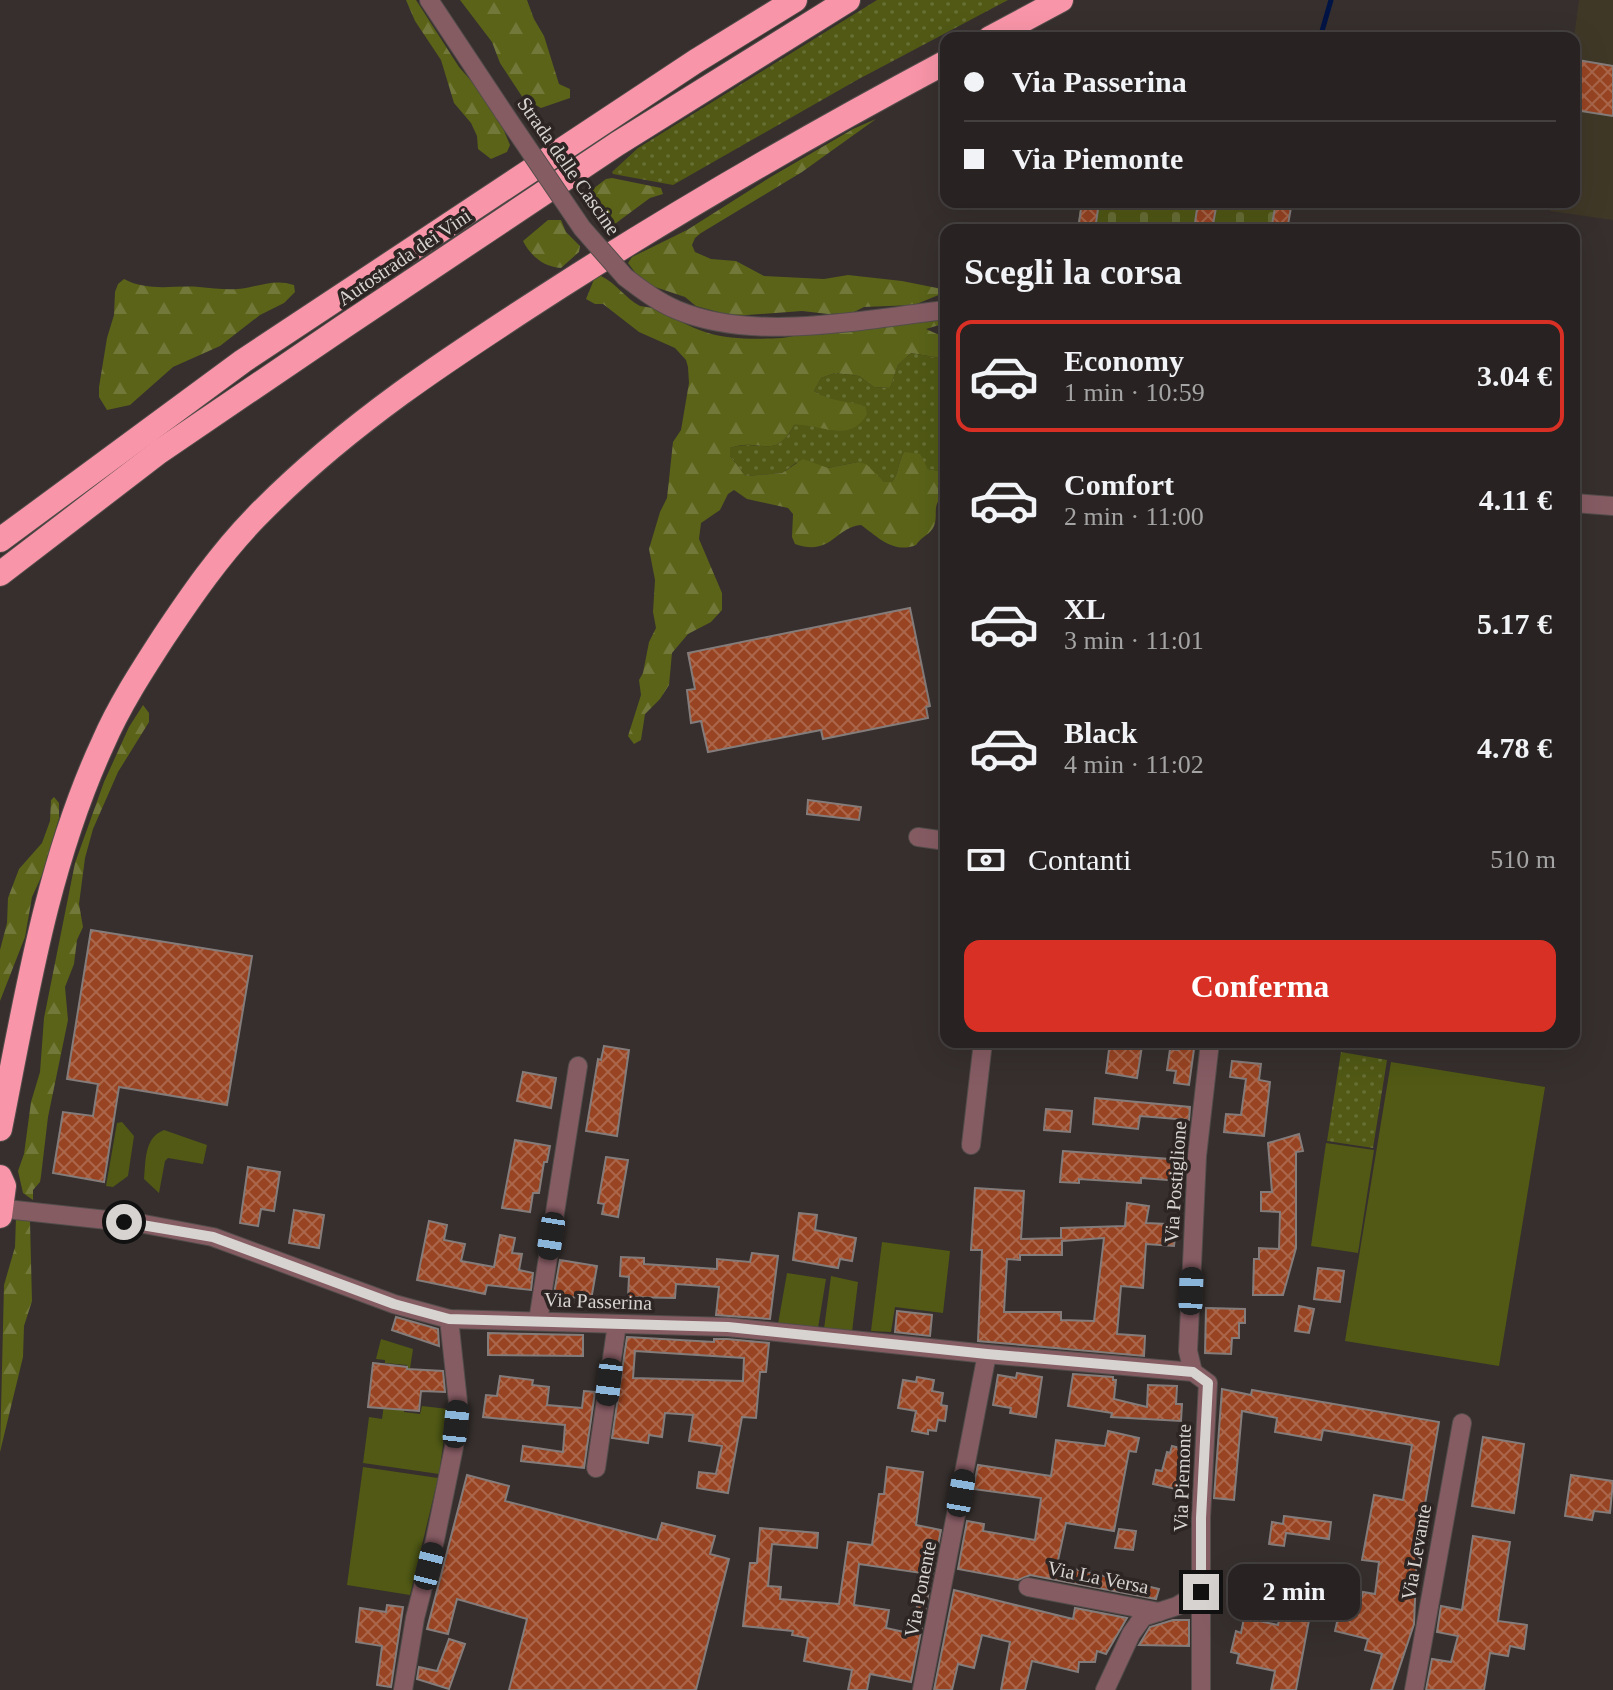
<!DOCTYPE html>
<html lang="it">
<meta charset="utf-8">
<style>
:root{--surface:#282322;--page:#302b2a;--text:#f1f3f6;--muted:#a5a4a5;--line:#444040;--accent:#d93025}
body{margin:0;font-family:Georgia,serif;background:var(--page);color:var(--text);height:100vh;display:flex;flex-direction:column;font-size:30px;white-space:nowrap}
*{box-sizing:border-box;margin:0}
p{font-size:26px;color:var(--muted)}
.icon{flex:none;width:44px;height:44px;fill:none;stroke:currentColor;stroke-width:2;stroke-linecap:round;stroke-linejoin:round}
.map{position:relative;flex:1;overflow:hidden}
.drawer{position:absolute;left:940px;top:224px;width:640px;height:824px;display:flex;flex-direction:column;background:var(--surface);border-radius:16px;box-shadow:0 8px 32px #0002,0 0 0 2px var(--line)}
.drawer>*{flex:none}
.hud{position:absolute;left:940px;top:32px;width:640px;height:176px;border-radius:16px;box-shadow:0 8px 32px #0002,0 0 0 2px var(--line);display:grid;align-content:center;height:176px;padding:0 24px;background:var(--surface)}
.end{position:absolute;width:36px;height:36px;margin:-18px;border:10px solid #d7d3d1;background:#111;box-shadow:0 0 0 4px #111}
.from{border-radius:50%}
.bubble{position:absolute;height:56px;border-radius:16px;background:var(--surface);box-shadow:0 8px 32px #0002,0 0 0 2px var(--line);font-size:26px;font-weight:800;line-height:56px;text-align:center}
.car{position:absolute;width:24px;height:48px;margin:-24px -12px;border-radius:10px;box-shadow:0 0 6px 2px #0007;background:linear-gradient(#222 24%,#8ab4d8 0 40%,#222 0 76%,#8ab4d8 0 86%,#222 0)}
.hud b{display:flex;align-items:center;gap:28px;height:76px;font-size:30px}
.hud b+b{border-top:2px solid var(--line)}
.hud i{width:20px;height:20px;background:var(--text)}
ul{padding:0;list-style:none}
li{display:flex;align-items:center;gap:24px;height:112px;margin:0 16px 12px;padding:0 8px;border:4px solid transparent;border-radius:16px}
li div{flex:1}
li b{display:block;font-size:30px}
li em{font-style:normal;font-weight:800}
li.current{border-color:var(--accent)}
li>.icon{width:72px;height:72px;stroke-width:1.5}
h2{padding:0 24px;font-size:36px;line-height:96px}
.pay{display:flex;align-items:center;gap:20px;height:88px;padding:0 24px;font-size:30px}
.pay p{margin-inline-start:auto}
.primary-button{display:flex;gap:16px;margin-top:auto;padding:16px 24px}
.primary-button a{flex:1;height:92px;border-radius:16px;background:var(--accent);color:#fff;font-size:32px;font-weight:800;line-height:92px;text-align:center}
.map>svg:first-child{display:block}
</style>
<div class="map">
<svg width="1613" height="1690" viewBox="0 0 1613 1690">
<defs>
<pattern id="grass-dots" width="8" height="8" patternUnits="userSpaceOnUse" patternTransform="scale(2)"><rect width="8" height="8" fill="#515915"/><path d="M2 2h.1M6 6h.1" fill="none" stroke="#697036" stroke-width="1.8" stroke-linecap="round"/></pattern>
<pattern id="forest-firs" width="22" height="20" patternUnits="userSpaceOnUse" patternTransform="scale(2)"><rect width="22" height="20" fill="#5a6318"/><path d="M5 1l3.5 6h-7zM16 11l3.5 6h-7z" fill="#717839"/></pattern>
<pattern id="cemetery-stones" width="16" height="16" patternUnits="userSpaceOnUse" patternTransform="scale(2)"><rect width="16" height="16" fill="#515915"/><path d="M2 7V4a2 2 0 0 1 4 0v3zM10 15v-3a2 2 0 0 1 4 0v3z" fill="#697036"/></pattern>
<pattern id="building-cross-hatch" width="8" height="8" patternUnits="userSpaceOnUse" patternTransform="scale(2)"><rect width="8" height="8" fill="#984422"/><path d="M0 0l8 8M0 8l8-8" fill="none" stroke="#aa674b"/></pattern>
</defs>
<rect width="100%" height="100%" fill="#362f2d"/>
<path fill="#403827" d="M1579,0h34v220l-63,-9 1,-9h23v-164z"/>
<g fill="url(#grass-dots)">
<path d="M877,0h131l-151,80 -184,105 -60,-11 -1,-2 26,-24z"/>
<path d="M911,353l35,6v113l-18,-3 -5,-7 -19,-10c-6,10 -5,21 -12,30h-8l-26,-20 -30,6 -32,-5 -14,10 -36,3 -16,-20v-8c31,-11 45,14 64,-23l71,-19 -35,-6 -16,-9 7,-13 14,-5 24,3 15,11 16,1 8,-23z"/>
<path d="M1341,1052l46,8 -14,88 -46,-7z"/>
</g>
<g fill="url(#forest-firs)">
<path d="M406,0h10l43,67 35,40 16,38 -3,7 -16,7 -13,-10 -1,-13 -6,-13 -17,-20 -13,-43 -26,-39z"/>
<path d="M460,0h67l7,19 10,17 15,48 11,5v9l-29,10 -18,-10 -23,-35 -8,-21z"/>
<path d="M876,119l-74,53 -101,61 -6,5 -3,7 3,7 16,7 25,2 28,15 60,3 24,-4 54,6 40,8 4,3 -32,13 -50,2 -12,6 -24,1 -26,-3 -69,5 -37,-10 -11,-9 -42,-14 -15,-20 4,-6 55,-27 82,-52 84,-49z"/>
<path d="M612,178l49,10 2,6 -13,4 -42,31 -9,-8 -14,-26 21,-16z"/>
<path d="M548,220h13l5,12 14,14 -1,6 -18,16c-18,-1 -31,-13 -38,-27z"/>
<path d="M601,276c15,7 24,22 39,30 4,1 9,1 12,2 18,8 37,19 56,25 22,7 52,6 74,5 13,-1 24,-8 35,-3l129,-16v4l-20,6 20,9v21l-35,-6 -13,12 -8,23 -16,-1 -15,-11 -24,-3 -14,5 -7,13c17,11 33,10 51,15l2,8c-17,31 -47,9 -73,11 -20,38 -33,11 -64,23v8l16,20 36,-3 21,-14 25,9 30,-6 8,2 18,18h8c7,-9 6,-20 12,-30l16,2 8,15 18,3v29l-7,-1c-6,9 -1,16 -5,26 -3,8 -13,11 -18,19 -23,9 -38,-8 -55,-20 -26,2 -30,32 -66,19l-3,-7 1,-23 -5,-6 -41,-9 -13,-9 -6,4 -8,16 -19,13 -2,16 23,54v17l-11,12 -23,12 -16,19 -3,32 -9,14 -15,15 -4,26 -7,4 -6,-8 13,-41 -2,-15 4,-7 6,-31 7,-14 -3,-16 2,-32 -6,-31 11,-37 7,-14 6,-56 8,-12 8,-47 -1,-16 -2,-7 -11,-12 -36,-16 -36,-28h-8l-9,-5 9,-22z"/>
<path d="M124,279c24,13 49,6 75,8 13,1 26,3 39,2 20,-2 36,-11 56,-4l1,7 -11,11 -24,12 -40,31 -47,21 -43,38 -23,5 -8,-13v-10l8,-49 7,-23 1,-23 3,-8z"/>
<path d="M143,705l6,8v9l-31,50 -25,57 -8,29 -6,46 4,23 -6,13 -3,24 -9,23 3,33 -20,97 -7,59 -1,6 -7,8v10l-10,-7 -5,-22 6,-17 7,-52 9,-30 4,-54 31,-155 29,-81 25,-55z"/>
<path d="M54,797l5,6v15l-16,55 -11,24 -7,40 -25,64v-51l7,-27 1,-25 11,-29 23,-26 8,-22 1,-21z"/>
<path d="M16,1217l14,4 2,80 -8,25 -1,31 -23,95 4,-167 11,-38z"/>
</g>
<path fill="url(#cemetery-stones)" d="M1081,202h211l-4,28h-211z"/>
<g fill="#515915">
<path d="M1391,1062l154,25 -46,279 -154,-25z"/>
<path d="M122,1122l12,14 -6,40 -15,11 -7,-1 11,-63z"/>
<path d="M164,1130l43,15 -4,19 -35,-6 -3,3 -6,32 -15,-14c2,-19 0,-41 20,-49z"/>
<path d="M1326,1143l48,7 -16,103 -47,-7z"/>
<path d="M882,1242l68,9 -7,62 -48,-6 -4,25 -20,-1z"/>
<path d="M787,1273l39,6 -8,49 -40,-4z"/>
<path d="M831,1276l27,6 -6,50 -28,-3z"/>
<path d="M381,1339l32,10 -5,33h-2l1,-17 -22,-2v-3l-9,-1z"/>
<path d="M385,1397l20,2 -1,13 16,2 2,-8 26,3 -9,65 -76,-11 6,-46 13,2z"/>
<path d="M363,1467l75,11 -28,117 -63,-10z"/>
</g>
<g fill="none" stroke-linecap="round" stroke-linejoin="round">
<path stroke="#001445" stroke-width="5" d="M1320,38l11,-38"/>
</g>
<g fill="url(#building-cross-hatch)" stroke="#847c7a" stroke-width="2" fill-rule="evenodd">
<path d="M1578,60l35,6v50l-39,-6z"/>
<path d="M1082,202h17l-4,28h-17z"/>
<path d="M1198,202h19l-5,28h-18z"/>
<path d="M1276,202h16l-5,28h-16z"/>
<path d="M910,608l20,98 -4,1 2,11 -105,21 -2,-9 -113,22 -7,-31 -10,2 -4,-33 8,-1 -7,-36z"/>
<path d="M808,800l53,7 -2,13 -52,-6z"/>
<path d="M91,930l161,26 -25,149 -108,-18 -15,95 -51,-9 10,-61 30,4 5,-32 -31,-5z"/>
<path d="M1110,1042l32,4 -5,32 -31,-5z"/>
<path d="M1179,1042h16l-6,43 -15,-2 2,-12 -9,-1 3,-21 8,1z"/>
<path d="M604,1046l25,4 -12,86 -31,-5 12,-72 3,1z"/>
<path d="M1232,1061l29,3 -2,16 11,2 -6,54 -40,-4 2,-18 15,1 5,-36 -16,-2z"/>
<path d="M523,1072l33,6 -5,30 -34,-7z"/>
<path d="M1095,1098l95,9 -1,13 -49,-4 -2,13 -45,-5z"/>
<path d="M1046,1109l26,2 -2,21 -26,-2z"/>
<path d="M1299,1134l4,17 -7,1v96l-13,47h-30l1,-36h5v-11l20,1 1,-37 -19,-1v-19h11l-4,-49z"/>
<path d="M515,1140l35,6 -3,16h-3l-5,31h-6l-3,19 -28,-4z"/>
<path d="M1063,1151l120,9 -2,21 -40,-3v5l-62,-4v4l-19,-1z"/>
<path d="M606,1157l22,3 -10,57 -16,-3 2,-10 -6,-1z"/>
<path d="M248,1167l32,5 -6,39 -13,-2 -3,17 -18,-3z"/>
<path d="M975,1188l49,3 -3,48 40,-1v-10l64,-2 2,-23 22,3 -3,17 21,1v4l9,1 -2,17 -28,-2 -3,44 -22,-2 -4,48 28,2 -1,20 -166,-15 4,-91h-11zM1104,1238l-10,83 -33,-1v-8h-57l3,-53 13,1v-5h42v-14z"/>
<path d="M294,1210l30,5 -5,33 -30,-5z"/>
<path d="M799,1213l18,2 -2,15 41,8 -4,23 -12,-2 -2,9 -45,-8z"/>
<path d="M429,1221l18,4 -3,15 21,4 -4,17 33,6 6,-32 15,3 -3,15 10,1 -3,16 14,3 -2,17 -44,-5 -2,9 -68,-14z"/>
<path d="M752,1253l26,3 -8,63 -54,-4 3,-28 -43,-3 -1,14 -47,-1 1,-20 -9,-1 1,-19 23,1v6l73,5v-10l33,3z"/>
<path d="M560,1260l37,6 -6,34 -37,-6z"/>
<path d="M1318,1268l26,3 -4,31 -26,-3z"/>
<path d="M1299,1306l15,3 -5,24 -14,-2z"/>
<path d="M1206,1308l39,1v14h-6v15h-7l-1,16 -26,-1z"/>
<path d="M897,1311l35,4 -2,21 -35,-4z"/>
<path d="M396,1317l42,12 1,17 -47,-16z"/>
<path d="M488,1333l95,2v21l-95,-1z"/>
<path d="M627,1337l87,5v-3h13l42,4 -3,29h-6l-4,46 -14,-1 -14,76 -31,-5 2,-16 17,2 6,-28 -33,-5 4,-26 -28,-2 -3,24 -13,-2 -1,8 -36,-5zM635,1351l109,7 -1,23 -110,-3z"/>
<path d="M373,1363l34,4v2l36,2 2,21 -24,-1 -2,20 -51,-4z"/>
<path d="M1017,1373l25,4 -6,40 -26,-4 1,-5 -18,-3 5,-30 18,3z"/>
<path d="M1073,1374l40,3v3h3l-2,19 33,8 1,-22 29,1 -1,18h6l-1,17 -70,-4 1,-4 -44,-7z"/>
<path d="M500,1376l33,4 -1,5 17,2 -2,18 35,3 2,-17 11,1 -11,76 -63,-7 2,-15 40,6 2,-27 -82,-8 3,-22 11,1z"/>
<path d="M917,1377l17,3 -2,11 11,2 -2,12 6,1 -2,15 -7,-1 -2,11 -8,-1v4l-16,-3 4,-20 -18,-3 5,-28 13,2z"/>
<path d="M1222,1389l29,6 1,-5 187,32 -22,129 -3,73 -22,66h-21l11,-36 -17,-4 3,-11 -33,-8 5,-22 -28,-5 -16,86h-25l4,-19 -38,-8 2,-9 -8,-2 5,-21 5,2 3,-15 34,7 6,-28 -29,-6 5,-25 70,13 -3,11 35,6 1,-4 12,2 4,-32 -17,-2 12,-65 29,5 9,-55 -89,-15 -2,10 -46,-8 2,-14 -35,-7 -8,89 -20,-2z"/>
<path d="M1108,1431l31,7 -3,14 -7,-1 -15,80 -48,-8 -9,42 102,24 -3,10 -126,-24 -12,5 -60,-11 9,-48 17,3 -1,7 52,9 6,-42 -68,-9 5,-24 73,11 5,-36 49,6z"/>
<path d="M1483,1437l41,7 -10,69 -42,-7z"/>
<path d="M1172,1446l20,5 -2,41 -37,-8 3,-14 6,1 5,-19 3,1z"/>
<path d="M887,1467l36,5 -7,53 25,5 -30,152 -41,-8 -3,16h-19l4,-20 -48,-9 4,-23 -16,-3 1,-4 -50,-5 7,-63h7l3,-35 58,5 -1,15 -45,-4 -4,42 13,1 -1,12 59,5 9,-62 24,3 7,-51h5zM859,1564l63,9 -9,61 -27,-6 3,-18 -35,-5z"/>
<path d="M467,1475l42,11 -4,15 152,39 5,-17 53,13 -5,18 19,5 -33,131h-187l18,-71 -70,-20 -9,35 -21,-5z"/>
<path d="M1571,1475l42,6 -3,32 -16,-2 -2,9 -27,-4z"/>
<path d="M1284,1516l47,6 -2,17 -43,-6 -2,13 -15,-2 3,-22 11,2z"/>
<path d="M1119,1529l17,2 -3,19 -18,-2z"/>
<path d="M1473,1536l37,6 -12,79 29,4 -3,24 -14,-3 -2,10 -18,-3 -6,37h-58l6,-31 19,3 7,-26 -21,-4 4,-26 21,4z"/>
<path d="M954,1590l119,29 2,-11 52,10 -21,36 -9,-3 -2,11h-16l-1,10 -46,-11 -7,29h-24l9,-48 -28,-7 -8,33 -16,-4 -6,26h-18z"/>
<path d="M387,1605l16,2 -12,80 -14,-2 5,-39 -26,-4 4,-34 26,4z"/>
<path d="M1173,1620h16v26l-50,-1 11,-18z"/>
<path d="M449,1639l16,5 -16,45 -32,-10 2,-12 18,4z"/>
</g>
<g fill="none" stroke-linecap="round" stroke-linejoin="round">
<defs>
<g id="minor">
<path d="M429,0l75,113"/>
<path d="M625,277c17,13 33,25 52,33 79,33 187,9 269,0"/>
<path d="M1574,503l39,3"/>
<path d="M918,837l28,4"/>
<path d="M971,1145l12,-103"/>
<path d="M15,1210l129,14 69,13 181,67 55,15 279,8 259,27 206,18 15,11 -7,135v172"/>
<path d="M538,1321l40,-255"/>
<path d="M1193,1372l-5,-21 9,-195 13,-114"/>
<path d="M596,1468l21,-144"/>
<path d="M1028,1587l131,25"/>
<path d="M403,1690l12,-72 20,-78 19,-93 4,-45 -9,-83"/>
<path d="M922,1690l65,-336"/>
<path d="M1105,1690l26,-56 12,-17 34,-11 24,-14"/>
<path d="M1414,1690l48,-267"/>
</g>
<g id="highway">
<path d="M990,38l71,-38"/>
<path d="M0,540l243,-179 453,-300 99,-61"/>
<path d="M0,574l159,-122 184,-125 274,-183 231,-144"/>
<path d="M0,1129c26,-131 47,-265 103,-386 16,-37 38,-71 60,-105 28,-42 57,-84 92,-120 90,-93 197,-162 306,-232 125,-80 254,-154 385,-224"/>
<path d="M0,1177l4,9 -4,30"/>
</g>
</defs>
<use href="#minor" stroke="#534d4b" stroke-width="20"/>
<use href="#highway" stroke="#534d4b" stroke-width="26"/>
<use href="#minor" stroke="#865c63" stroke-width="18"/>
<use href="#highway" stroke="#f995a8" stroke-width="24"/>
<defs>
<path id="minor-bridge" d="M504,113l78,115 43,49"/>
</defs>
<use href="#minor-bridge" stroke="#534d4b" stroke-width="20" stroke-linecap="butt"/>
<use href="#minor-bridge" stroke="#865c63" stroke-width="18"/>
</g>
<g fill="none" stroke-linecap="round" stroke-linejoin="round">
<path stroke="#d7d3d1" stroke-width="10" d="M124,1222l89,15 181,67 55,15 279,8 259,27 206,18 15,11 -7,135v74"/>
</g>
<g text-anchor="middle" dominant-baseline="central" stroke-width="7" stroke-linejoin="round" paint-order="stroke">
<g font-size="20" fill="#d7d3d1" stroke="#2c2523">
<text transform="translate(569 166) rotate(55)">Strada delle Cascine</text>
<text transform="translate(404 257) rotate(-34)">Autostrada dei Vini</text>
<text transform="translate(1175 1182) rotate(-86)">Via Postiglione</text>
<text transform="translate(598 1301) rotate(2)">Via Passerina</text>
<text transform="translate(1182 1478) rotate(-88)">Via Piemonte</text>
<text transform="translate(1416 1552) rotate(-80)">Via Levante</text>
<text transform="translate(1098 1577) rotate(11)">Via La Versa</text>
<text transform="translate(920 1589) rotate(-79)">Via Ponente</text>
</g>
</g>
</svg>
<i class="end from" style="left:124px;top:1222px"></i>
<i class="end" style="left:1201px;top:1592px"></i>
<div class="bubble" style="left:1228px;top:1564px;width:132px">2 min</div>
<i class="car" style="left:551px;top:1236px;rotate:189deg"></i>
<i class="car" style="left:1191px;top:1291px;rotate:2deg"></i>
<i class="car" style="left:609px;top:1382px;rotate:187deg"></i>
<i class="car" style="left:456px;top:1424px;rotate:6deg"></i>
<i class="car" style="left:961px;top:1493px;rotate:10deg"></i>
<i class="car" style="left:429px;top:1566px;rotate:14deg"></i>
<div class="hud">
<b><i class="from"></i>Via Passerina</b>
<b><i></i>Via Piemonte</b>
</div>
<section class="drawer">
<h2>Scegli la corsa</h2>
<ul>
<li class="current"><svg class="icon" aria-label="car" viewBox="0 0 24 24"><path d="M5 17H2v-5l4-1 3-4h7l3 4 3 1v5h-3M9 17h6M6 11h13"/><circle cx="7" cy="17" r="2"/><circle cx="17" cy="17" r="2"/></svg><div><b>Economy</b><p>1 min · 10:59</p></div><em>3.04 €</em></li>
<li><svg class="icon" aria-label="car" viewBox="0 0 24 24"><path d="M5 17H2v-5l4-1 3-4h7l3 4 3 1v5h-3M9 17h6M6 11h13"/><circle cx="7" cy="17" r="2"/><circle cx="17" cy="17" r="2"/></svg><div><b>Comfort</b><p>2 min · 11:00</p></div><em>4.11 €</em></li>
<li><svg class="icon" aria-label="car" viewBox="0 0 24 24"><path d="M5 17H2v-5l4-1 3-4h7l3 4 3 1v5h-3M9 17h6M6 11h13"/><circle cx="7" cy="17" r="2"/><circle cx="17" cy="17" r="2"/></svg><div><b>XL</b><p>3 min · 11:01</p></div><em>5.17 €</em></li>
<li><svg class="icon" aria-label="car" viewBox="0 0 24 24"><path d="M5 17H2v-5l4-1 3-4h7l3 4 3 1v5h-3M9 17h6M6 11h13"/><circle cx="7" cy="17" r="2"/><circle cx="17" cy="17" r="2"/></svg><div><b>Black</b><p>4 min · 11:02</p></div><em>4.78 €</em></li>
</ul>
<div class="pay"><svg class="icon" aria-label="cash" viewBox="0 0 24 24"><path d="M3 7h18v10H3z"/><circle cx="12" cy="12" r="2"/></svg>Contanti<p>510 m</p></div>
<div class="primary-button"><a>Conferma</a></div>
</section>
</div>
